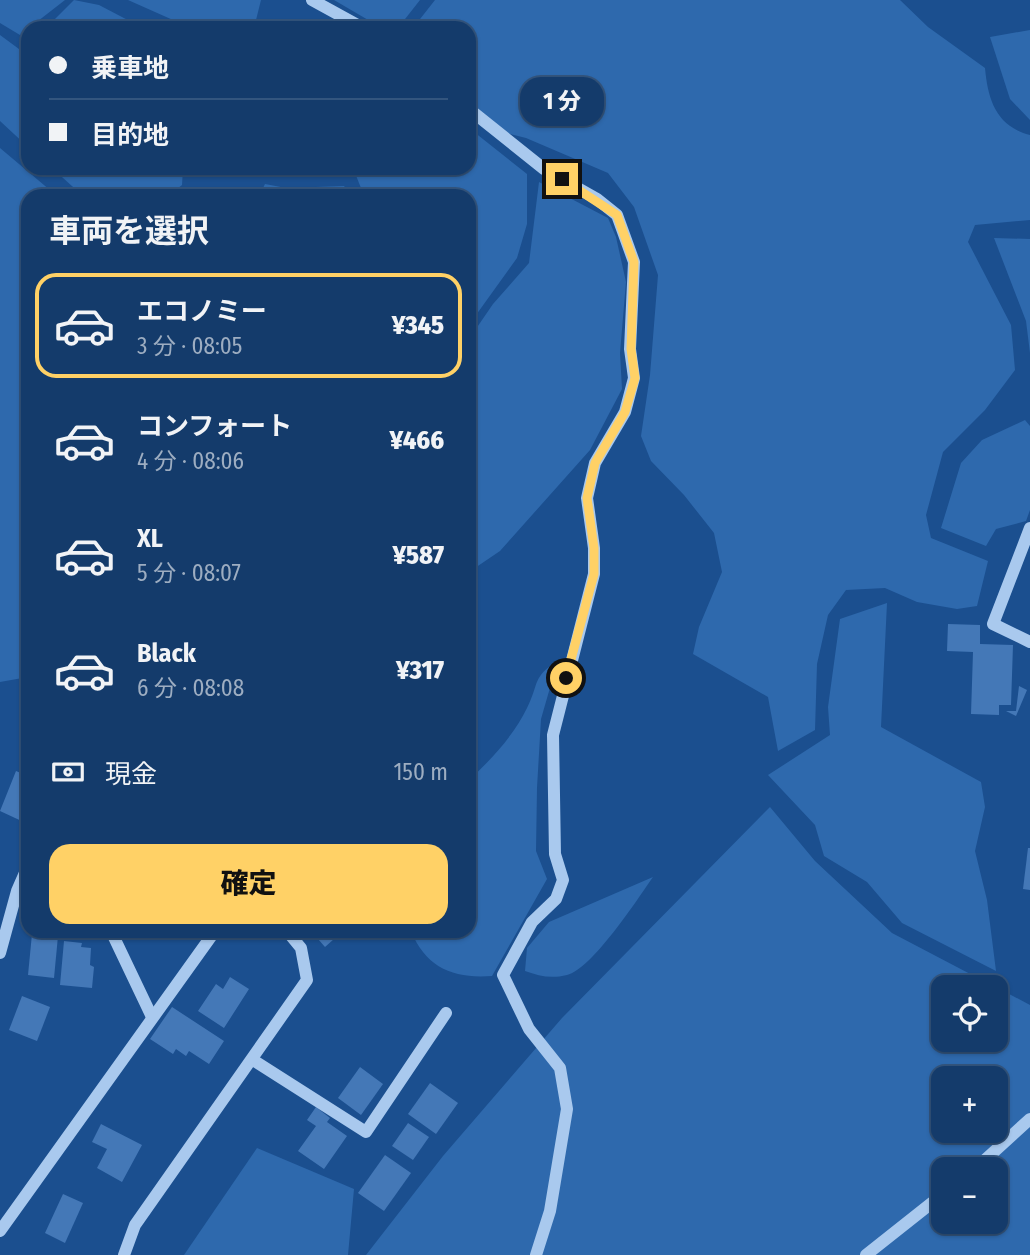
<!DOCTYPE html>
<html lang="ja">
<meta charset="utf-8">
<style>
:root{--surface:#143b6b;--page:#1d4271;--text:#f1f3f6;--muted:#9dadc1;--line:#33557e;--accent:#ffd166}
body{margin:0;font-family:"Fira Sans Condensed","Noto Sans JP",sans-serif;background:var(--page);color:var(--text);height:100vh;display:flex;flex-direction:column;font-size:26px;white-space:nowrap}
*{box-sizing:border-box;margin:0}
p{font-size:23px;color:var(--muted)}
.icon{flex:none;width:38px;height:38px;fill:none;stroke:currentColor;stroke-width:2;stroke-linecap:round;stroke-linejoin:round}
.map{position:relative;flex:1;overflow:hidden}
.details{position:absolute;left:21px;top:189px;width:455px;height:749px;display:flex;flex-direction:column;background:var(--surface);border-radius:21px;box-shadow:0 2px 5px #0004,0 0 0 2px var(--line)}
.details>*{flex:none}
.guide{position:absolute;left:21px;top:21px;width:455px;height:154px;border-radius:21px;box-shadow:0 2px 5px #0004,0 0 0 2px var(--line);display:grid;align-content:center;height:154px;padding:0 28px;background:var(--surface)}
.buttons{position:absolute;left:931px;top:975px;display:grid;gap:14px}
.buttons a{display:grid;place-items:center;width:77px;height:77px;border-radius:14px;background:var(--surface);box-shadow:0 2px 5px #0004,0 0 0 2px var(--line);font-size:35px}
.end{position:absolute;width:32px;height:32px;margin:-16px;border:9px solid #ffd166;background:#111;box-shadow:0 0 0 4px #111}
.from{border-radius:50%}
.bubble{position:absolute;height:49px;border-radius:21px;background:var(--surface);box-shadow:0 2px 5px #0004,0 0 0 2px var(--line);font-size:23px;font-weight:800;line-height:49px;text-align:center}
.guide b{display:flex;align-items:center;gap:24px;height:66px;font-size:26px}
.guide b+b{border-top:2px solid var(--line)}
.guide i{width:18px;height:18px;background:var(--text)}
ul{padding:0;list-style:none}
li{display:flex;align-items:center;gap:21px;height:105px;margin:0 14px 10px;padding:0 14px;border:4px solid transparent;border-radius:21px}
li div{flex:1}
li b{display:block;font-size:26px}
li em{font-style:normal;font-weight:800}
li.selected{border-color:var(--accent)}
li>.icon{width:63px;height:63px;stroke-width:1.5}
h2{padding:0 28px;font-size:32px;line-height:84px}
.pay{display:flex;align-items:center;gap:18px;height:77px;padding:0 28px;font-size:26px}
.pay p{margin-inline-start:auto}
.cta{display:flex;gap:14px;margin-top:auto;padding:14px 28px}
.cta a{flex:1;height:80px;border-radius:21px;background:var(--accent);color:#111;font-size:28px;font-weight:800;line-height:80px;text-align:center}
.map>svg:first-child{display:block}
</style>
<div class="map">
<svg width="1030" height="1255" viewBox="0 0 1030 1255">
<rect width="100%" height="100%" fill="#1b4f8f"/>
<g fill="#2e69ad" fill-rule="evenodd">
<path d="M0,0h65l-45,35 -20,-12z"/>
<path d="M74,0l25,5 44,23h-97z"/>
<path d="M128,0h133l-7,28h-63z"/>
<path d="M334,0h86l-22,28 -23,-4z"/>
<path d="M435,0h465l28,27 57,41c3,32 11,58 45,67v85l-55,5 -7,17 43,83 4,45 -30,40 -42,42 -17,63 5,23 57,23 -11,45 -20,3 -40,-7 -32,-14 -39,2 -18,25 -11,49 -2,66 -37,21 -10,-54 -75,-43 6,-27 23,-55 -8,-39 -30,-38 -33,-34 -10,-25 9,-61 8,-100 -24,-68 -26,-34 -82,-35 -41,-10 -16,-11v-89h-56z"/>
<path d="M1030,30v90l-20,-21 -20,-62z"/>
<path d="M0,35l19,14 9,-7v105l-28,-26z"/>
<path d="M469,128l58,46v50l-10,34 -46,64 -2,-126h-111l3,-8 -8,-20h116z"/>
<path d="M0,148l57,48h-29v481l-28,5z"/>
<path d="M52,168h131l-1,17 -14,11h-85z"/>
<path d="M539,182l69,36 8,19 10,45 -6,71 2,36 -32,61 -90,101 -31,21v-233l24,-35 36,-41z"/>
<path d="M265,184l21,4 58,-2 7,9 -92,1z"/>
<path d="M994,238l36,1v114l-4,-32z"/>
<path d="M1025,420l5,6v84l-4,11 -30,8 -10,17 -45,-18 20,-65 21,-23z"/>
<path d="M887,603l-6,124 100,55 4,25 -10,44 12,49 9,71 -94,-48 -35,-41 -43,-26 -9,-31 -47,-50 62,-40 -2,-28 12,-88z"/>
<path d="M558,660l-17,59 -4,69 -1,63 11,28 -55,97c-38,3 -66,-8 -81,-45h58v-151c22,-20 45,-45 58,-72 13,-26 4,-29 31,-48z"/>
<path d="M770,807l45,54 77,72 103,54h-52v53h53v-53l34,18v250h-664l77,-99 119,-138zM943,1078h53v52h-53zM943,1169h53v53h-53z"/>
<path d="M653,877c-16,23 -61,92 -86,98 -16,4 -28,1 -42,-4l2,-23 22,-26z"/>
<path d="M257,1148l97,41 -6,66h-164z"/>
</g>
<g fill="#4478b7">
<path d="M948,624l32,1v19l33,1 -2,60h-12v10l-28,-1 2,-62 -26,-1z"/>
<path d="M1019,686l8,4 -11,26 -10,-5h10z"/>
<path d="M28,698v28l-6,-15 5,-2 -3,-9z"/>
<path d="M16,771l12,5v48l-28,-13z"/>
<path d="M1028,848h2v42l-7,-1z"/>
<path d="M311,931h32l-18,16z"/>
<path d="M32,934l26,2 -4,42 -26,-3z"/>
<path d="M64,941l18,2 -1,4 10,1 -1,17 4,2 -2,21 -32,-3z"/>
<path d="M230,977l19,12 -25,39 -26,-17 18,-27 7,5z"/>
<path d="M22,996l28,11 -13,34 -28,-11z"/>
<path d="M172,1007l52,34 -15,23 -20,-13 -3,5 -10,-7 -3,5 -23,-15z"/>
<path d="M360,1067l23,17 -22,31 -23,-17z"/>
<path d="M430,1083l28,20 -22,31 -28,-20z"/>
<path d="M316,1107l14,11 -3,4 20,14 -23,33 -26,-18 18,-25 -9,-6z"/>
<path d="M408,1123l21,14 -16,23 -21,-14z"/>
<path d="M101,1124l41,21 -20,37 -25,-14 10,-19 -15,-7z"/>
<path d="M385,1155l26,18 -27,38 -26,-18z"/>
<path d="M63,1194l20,9 -18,40 -20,-10z"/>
</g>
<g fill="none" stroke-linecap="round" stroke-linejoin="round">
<g stroke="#a9c9ee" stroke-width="12">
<path d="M312,0l51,28"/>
<path d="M469,109l75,60 53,30 20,16 17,47 -4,87 4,29 -9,34 -30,51 -8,35 7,50v26l-41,161 2,119 8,26 -7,19 -24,23 -29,53 26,54 31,39 7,41 -17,102 -14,44"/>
<path d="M1030,528l-37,96 37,18"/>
<path d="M111,931l41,86"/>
<path d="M0,953l17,-62 11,-25"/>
<path d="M253,1060l113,72 80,-119"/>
<path d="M975,1169l55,-50"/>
<path d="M0,1231l215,-300"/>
<path d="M124,1255l11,-30 172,-245 -6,-32 -14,-17"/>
<path d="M866,1255l77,-61"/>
</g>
</g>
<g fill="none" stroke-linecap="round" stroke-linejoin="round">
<path stroke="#ffd166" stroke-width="9" d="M562,179l55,36 17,47 -3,87 4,29 -10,34 -30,51 -8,35 7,50v26l-28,104"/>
</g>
</svg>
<div class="buttons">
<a><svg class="icon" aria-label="locate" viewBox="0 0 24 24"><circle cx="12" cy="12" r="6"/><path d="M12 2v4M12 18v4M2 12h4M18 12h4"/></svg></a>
<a>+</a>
<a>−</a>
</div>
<i class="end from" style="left:566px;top:678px"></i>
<i class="end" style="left:562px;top:179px"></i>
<div class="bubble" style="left:520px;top:77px;width:84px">1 分</div>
<div class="guide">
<b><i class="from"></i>乗車地</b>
<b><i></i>目的地</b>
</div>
<section class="details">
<h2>車両を選択</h2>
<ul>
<li class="selected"><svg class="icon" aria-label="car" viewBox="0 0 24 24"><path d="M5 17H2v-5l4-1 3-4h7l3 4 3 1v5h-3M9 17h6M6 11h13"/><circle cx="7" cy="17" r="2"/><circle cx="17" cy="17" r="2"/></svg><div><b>エコノミー</b><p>3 分 · 08:05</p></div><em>¥345</em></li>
<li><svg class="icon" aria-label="car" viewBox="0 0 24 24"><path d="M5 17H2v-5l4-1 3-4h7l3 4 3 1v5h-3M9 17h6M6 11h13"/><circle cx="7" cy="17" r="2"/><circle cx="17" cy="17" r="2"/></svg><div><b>コンフォート</b><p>4 分 · 08:06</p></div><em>¥466</em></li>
<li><svg class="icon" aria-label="car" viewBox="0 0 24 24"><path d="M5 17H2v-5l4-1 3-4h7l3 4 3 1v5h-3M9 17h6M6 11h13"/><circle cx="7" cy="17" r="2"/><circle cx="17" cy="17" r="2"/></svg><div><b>XL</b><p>5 分 · 08:07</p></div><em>¥587</em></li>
<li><svg class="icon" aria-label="car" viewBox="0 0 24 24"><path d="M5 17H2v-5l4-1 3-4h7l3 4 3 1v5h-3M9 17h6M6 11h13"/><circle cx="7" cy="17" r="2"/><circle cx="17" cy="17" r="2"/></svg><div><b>Black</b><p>6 分 · 08:08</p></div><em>¥317</em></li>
</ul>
<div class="pay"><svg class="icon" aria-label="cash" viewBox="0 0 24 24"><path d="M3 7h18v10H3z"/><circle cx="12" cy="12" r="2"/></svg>現金<p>150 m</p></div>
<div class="cta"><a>確定</a></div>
</section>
</div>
